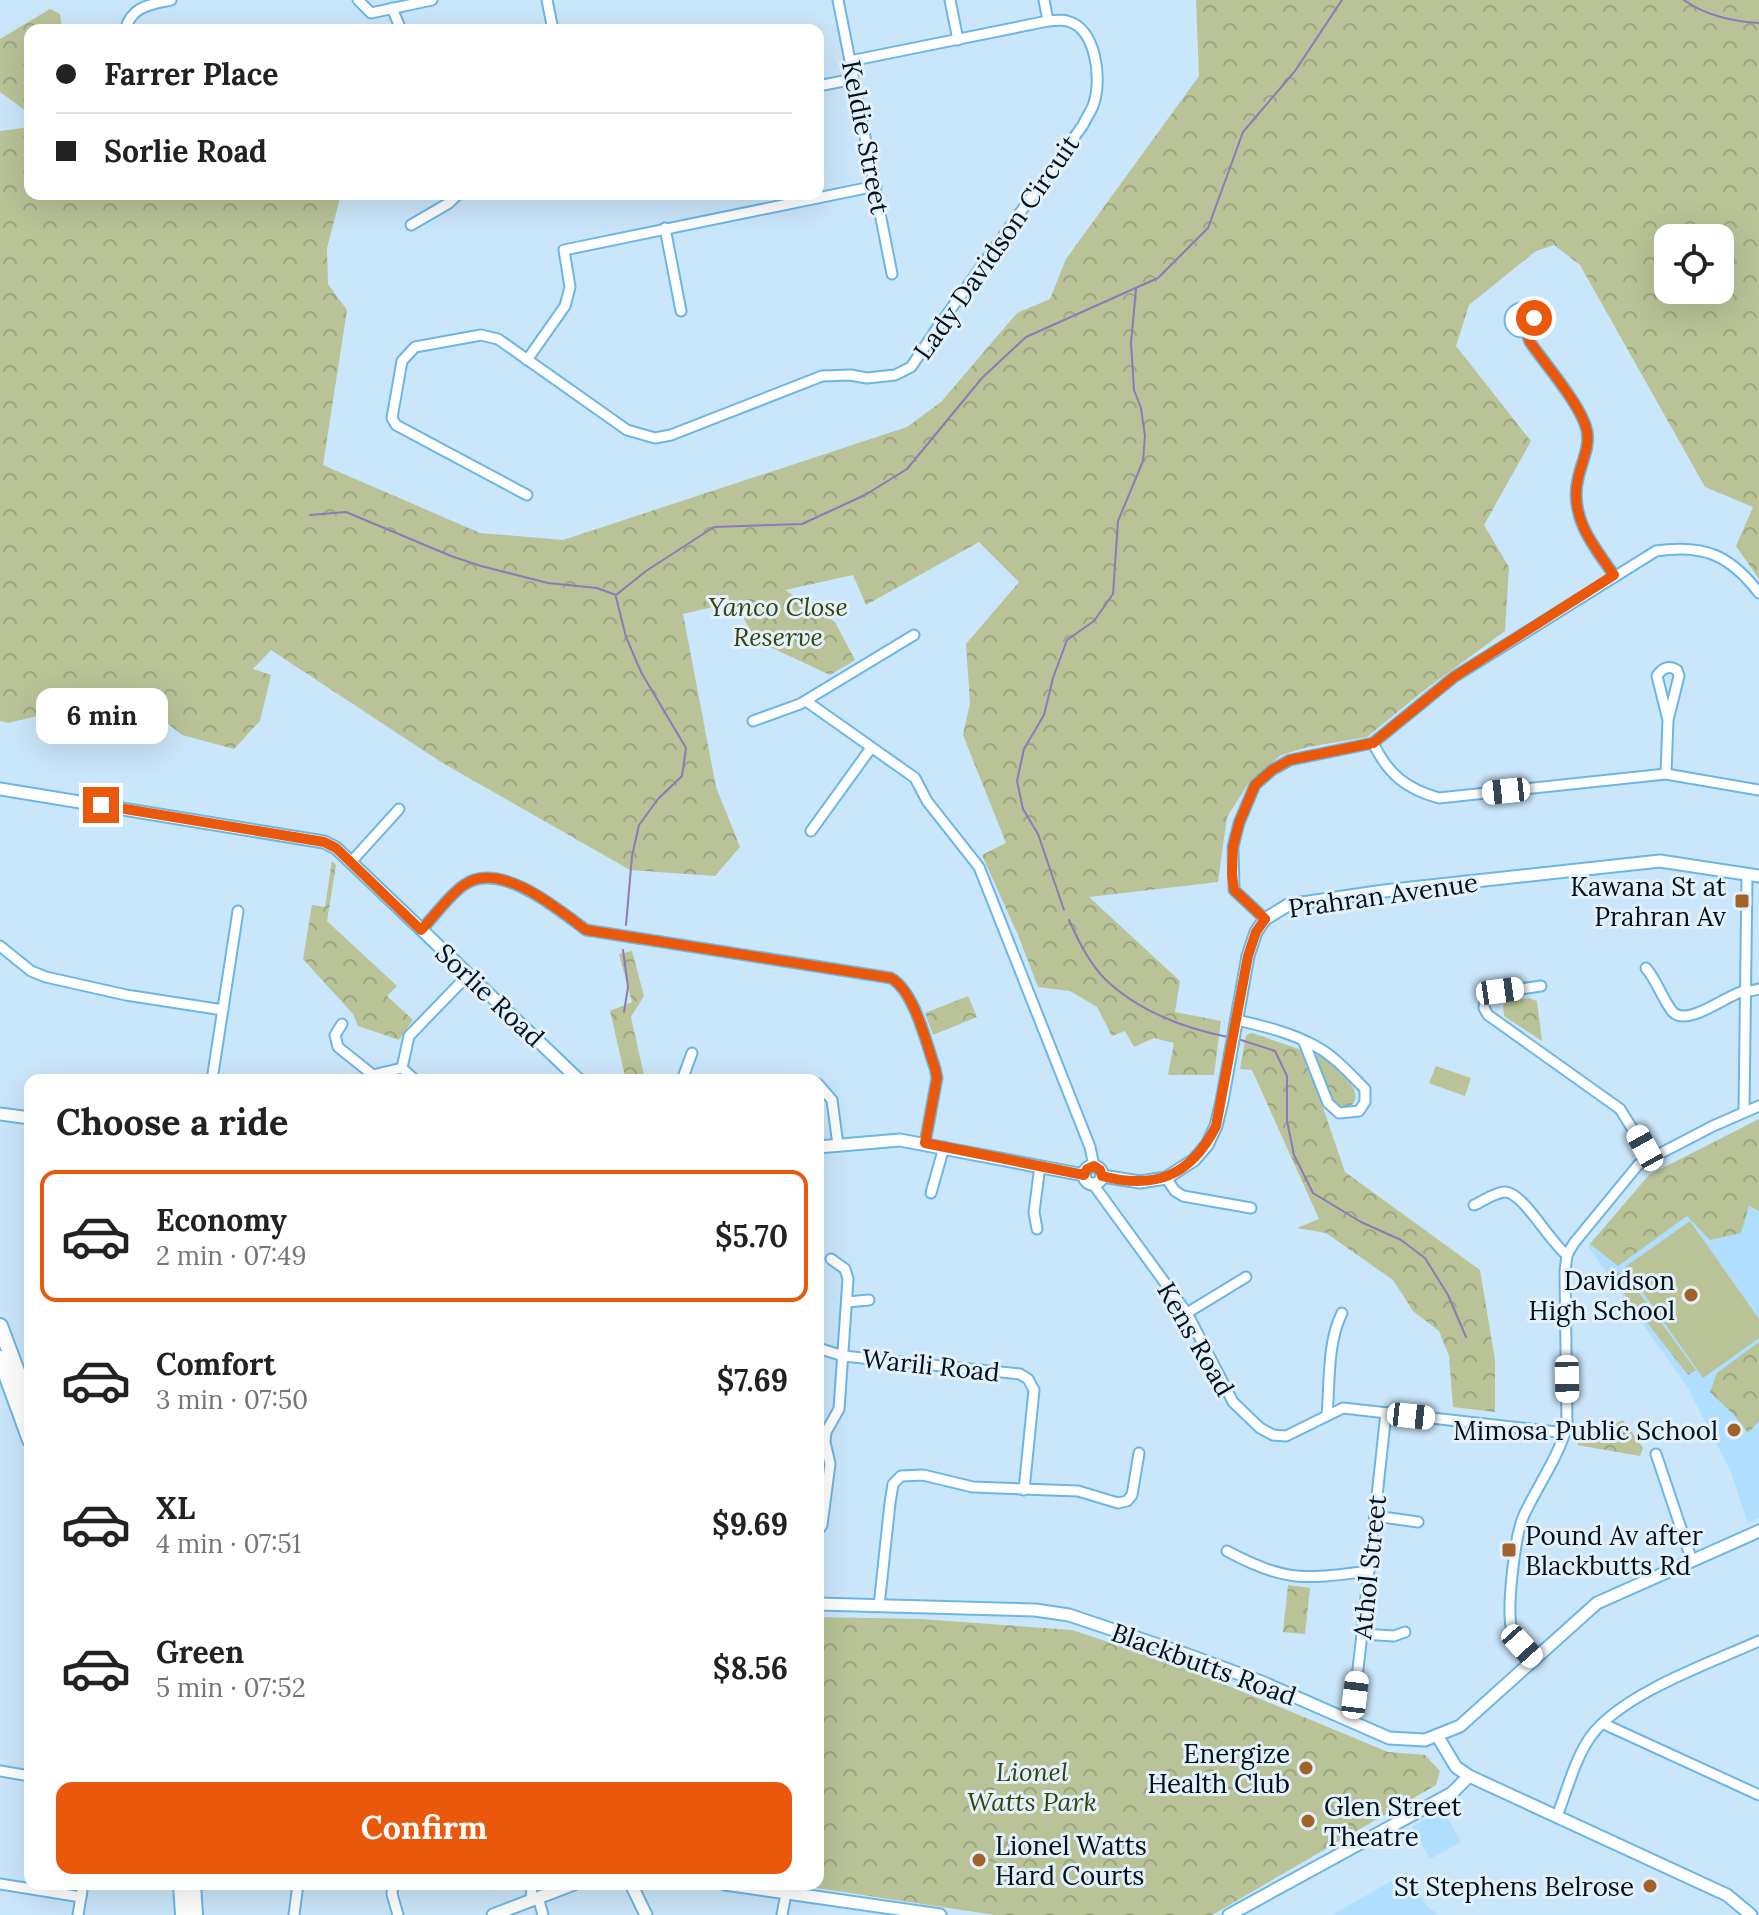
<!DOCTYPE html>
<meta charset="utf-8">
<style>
:root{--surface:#fff;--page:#f6f6f6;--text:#222;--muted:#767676;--line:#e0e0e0;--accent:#ea580c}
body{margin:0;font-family:Lora,serif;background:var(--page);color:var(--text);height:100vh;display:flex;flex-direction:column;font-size:30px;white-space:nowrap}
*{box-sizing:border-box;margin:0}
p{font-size:26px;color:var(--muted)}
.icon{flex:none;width:44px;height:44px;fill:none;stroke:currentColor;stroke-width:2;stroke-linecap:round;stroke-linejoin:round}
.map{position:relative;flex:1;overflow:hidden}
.side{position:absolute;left:24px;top:1074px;width:800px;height:816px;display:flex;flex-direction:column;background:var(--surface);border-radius:16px;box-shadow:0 8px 32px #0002}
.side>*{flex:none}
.guide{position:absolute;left:24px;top:24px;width:800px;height:176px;border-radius:16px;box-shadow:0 8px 32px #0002;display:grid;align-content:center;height:176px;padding:0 32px;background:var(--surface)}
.tools{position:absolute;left:1654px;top:224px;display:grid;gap:16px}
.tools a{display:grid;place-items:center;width:80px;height:80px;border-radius:16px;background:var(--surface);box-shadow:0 8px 32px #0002;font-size:40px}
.end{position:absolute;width:36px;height:36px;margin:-18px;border:10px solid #ea580c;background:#fff;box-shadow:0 0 0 4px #fff}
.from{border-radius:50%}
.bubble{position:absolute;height:56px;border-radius:16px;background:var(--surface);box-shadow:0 8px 32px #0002;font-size:26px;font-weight:700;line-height:56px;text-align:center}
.car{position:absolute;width:24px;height:48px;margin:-24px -12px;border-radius:10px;box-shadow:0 0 6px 2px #0007;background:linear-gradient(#fff 24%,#345 0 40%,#fff 0 76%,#345 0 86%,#fff 0)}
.guide b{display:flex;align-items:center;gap:28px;height:76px;font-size:30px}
.guide b+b{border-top:2px solid var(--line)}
.guide i{width:20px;height:20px;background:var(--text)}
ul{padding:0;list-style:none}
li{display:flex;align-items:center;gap:24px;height:132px;margin:0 16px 12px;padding:0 16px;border:4px solid transparent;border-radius:16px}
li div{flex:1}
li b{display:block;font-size:30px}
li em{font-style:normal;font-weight:700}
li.active{border-color:var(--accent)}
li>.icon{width:72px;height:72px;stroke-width:1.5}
h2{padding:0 32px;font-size:36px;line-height:96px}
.button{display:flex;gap:16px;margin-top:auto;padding:16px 32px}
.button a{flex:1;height:92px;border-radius:16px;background:var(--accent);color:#fff;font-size:32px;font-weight:700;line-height:92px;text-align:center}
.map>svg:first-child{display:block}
</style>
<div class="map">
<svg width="1759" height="1915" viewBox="0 0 1759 1915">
<defs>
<pattern id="forest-crowns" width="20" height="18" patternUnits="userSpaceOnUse" patternTransform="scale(2)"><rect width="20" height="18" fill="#b9c397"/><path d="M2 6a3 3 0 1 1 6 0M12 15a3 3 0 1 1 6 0" fill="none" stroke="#9da682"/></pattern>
</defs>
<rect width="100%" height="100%" fill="#cae6fa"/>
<g fill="#afdefe">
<path d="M1759,1119v399l-11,5 -17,-51 -43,-84 -100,-142 61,-71z"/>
<path d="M1443,1810l18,32 -31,17 -18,-32z"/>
<path d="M1407,1872l18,32 13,11h-106z"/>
</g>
<g fill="#b9c397">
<path d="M1436,1066l35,12 -6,18 -36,-13z"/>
<path d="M1690,1221l69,98v19l-56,40 -78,-111z"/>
</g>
<g fill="url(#forest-crowns)" fill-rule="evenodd">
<path d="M1196,0h563v579l-23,-33 17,-39 -48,-20 -125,-222 -26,-20 -18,6 -67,54 -13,41 75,95 -47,84 25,42 -4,64 -83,61 -55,45 -59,10 -27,8 -33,29 -21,33 -9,65 -129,15 91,84 -5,31 46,9 -7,54h-46l6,-32 -20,-5 -20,9 -9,-16 -13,5 -15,-29 -27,-16 -32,-4 -20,-52 -36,-80 24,-12 -43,-108 7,-32 -4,-59 53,-62 -40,-40 -113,63 -13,-30 -68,15 50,32 20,38 -25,15 -73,-34 -23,-39 -51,12 33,173 24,60 -25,29 -85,-6 -189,-108 -170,-112 -18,19 18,6 -11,46 -26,28 -52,-14 -15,-12 -100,-14 -59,14 -8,-2v-590l30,-4v67h311l-14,54 1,36 19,26 -24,155 157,68 83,7 344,-113 34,-25 76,-89 33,-14 16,-40 133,-183zM1668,238h52v52h-52z"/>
<path d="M50,9l10,5 2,16h-32v84l-30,-22v-53z"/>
<path d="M332,861l4,4 -9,56 70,65 -10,10 26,24 -14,20 -41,-14 -5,-12 -50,-55 9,-54 13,2z"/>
<path d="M632,951l12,45 -13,21 14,63h-19l-16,-69 22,-9 -13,-48z"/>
<path d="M968,996l9,21 -44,18 -8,-22z"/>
<path d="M1529,998l8,3 5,40 -38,-25 -1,-11 5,-4z"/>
<path d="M1252,1033l47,16 6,6 40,117 135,98 15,90v52l-42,-5 -4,-51 -10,-25 -26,-20 -20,-31 -67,-47 -29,-5 22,-9 -67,-149 -12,-1 6,-34z"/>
<path d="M1317,1054c16,9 60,45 26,55l-11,-6 -16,-47z"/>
<path d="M1759,1119v92l-10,-5 -8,27 -31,7 -23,-24 -69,50 -28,-22 59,-69z"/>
<path d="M1611,1270l15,5 70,95 -8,5 -80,-102z"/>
<path d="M1759,1342v79l-11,12 -14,-18 -24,-23 7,-19z"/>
<path d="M1623,1420l20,28 -3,8 -63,-11 3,-6z"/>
<path d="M1288,1585l22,3 -5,46 -22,-2z"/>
<path d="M818,1617l102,2 152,11 106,35 210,87 37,3 15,16 -4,14 -224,130h-217l-205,-31h28z"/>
</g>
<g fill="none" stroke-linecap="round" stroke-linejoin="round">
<g stroke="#8e7ab8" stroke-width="2">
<path d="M1684,0c20,15 51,22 75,23"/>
<path d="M310,515l36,-3 105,44 30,10 67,17 49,5 19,7 30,-24 68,-44 88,-3 63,-29 42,-26 75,-91 44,-41 132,-59 50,-50 35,-96 52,-61 47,-71"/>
<path d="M616,597l10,40 15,35 45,76 -4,28 -24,23 -19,26 -7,31 -6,69"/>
<path d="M1064,910l-26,-76 -15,-25 -6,-28 7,-32 20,-34 9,-37 14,-38 27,-19 19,-27 5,-73 25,-60 2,-25 -4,-28 -7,-18 -3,-47 5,-54"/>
<path d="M1069,920c9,20 20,43 36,59 33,32 78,49 123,58"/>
<path d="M623,950l5,37 -4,25"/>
<path d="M1238,1039l37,12 12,25v45l7,34 19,38 48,29 40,18 24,18 23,37 18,42"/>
</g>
<defs>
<g id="minor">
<path d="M358,0l13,13 61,-13"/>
<path d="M547,0l6,30"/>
<path d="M838,0l54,274"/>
<path d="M950,0l8,40"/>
<path d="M1044,0l4,21"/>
<path d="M392,8l9,22"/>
<path d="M125,30c7,-24 24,-25 46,-30"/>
<path d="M818,86l36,-7"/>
<path d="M411,225l38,-22 9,-9"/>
<path d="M665,228l16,83"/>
<circle cx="1522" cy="320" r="12"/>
<path d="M1526,332l4,10c15,22 52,64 57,89 3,17 -6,32 -9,48 -9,38 16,68 36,96"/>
<path d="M527,360l38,-54 5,-19 -6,-37 312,-64"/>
<path d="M527,495l-131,-70 -4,-7 10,-57 13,-14 66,-12 17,4 129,91 28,8 16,-3 151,-59 28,-1 17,3 28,-3 16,-8 27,-40 145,-202c3,-7 9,-15 11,-22 8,-25 2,-75 -27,-82 -5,-2 -13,0 -19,0l-198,40"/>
<path d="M806,701l109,77 12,23 52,66 111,280 4,19"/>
<path d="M753,721l47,-17 114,-69"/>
<path d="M1373,743c15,31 33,46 66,55l227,-24 93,16"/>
<path d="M1666,774l2,-54 11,-44 -2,-6c-8,-5 -15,-2 -20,6l11,44"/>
<path d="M811,831l60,-83"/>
<path d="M351,862l48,-53"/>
<path d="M1265,919l-31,-29 -1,-43 6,-24 16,-38 17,-15 18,-10 83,-17 81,-66 202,-126c48,-7 74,4 103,42"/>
<path d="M421,930c14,-14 27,-34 43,-45 36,-25 94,24 122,45l305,48c24,14 35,65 44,90l2,10 -12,65"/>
<path d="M0,946l31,25 15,6 80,18 97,15"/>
<path d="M1646,968c11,13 16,30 26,43 14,17 52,-14 69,-19 5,-1 12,-1 18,-3"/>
<path d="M1541,986l-49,7 -7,6 -1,9 4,7 132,94 30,48"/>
<path d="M1237,1020c26,6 56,13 80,27 17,9 34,28 48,42v13l-6,9 -20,2 -11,-10 -24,-61"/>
<path d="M342,1024l-7,11 3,12 35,28 29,-7"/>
<path d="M212,1080l26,-169"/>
<path d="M415,1080l-13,-12 7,-32 59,-61"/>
<path d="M682,1080l10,-27"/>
<path d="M818,1084l14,16 6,45"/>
<path d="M1744,1111l3,-236"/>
<path d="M1166,1178l9,13 8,5 68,12"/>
<path d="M1093,1184l94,129 46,89 27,26 13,7 13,1 57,-28 222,25"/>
<path d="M931,1193l13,-46"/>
<path d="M1474,1205c9,-4 20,-12 30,-13 18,-2 46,51 63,63"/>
<path d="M1037,1229l-3,-17 6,-46"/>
<path d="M847,1302l22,-2"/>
<path d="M1187,1313l59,-36"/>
<path d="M818,1348l25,8 177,18 8,5 6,11 -10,100"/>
<path d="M1327,1415c3,-33 0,-72 15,-102"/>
<path d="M1656,1454l36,107"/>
<path d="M1375,1516l43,6"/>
<path d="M818,1531l4,-6 8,-61 -5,-22 1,-10 13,-23 9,-130 -3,-10 -14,-10"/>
<path d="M1227,1551c59,32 78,28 142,20"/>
<path d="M879,1606l11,-103 3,-19 8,-8 22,-1 50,12 105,4 40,12 9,-2 5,-6 7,-42"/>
<path d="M1362,1634l32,2 11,-4"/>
<path d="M1535,1660c-9,-8 -19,-18 -23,-29 -6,-21 3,-97 12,-116 14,-30 34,-57 43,-89l-2,-155 2,-16 7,-12 64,-78 75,-39 46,-20"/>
<path d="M1348,1720l7,-25 7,-61 24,-221"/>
<path d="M1604,1724l155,71"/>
<path d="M0,1771l30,5"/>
<path d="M1557,1816c10,-25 18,-58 34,-80 32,-43 119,-73 168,-95"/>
<path d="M0,1884l81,13"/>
<path d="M393,1884l-1,10 6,21"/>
<path d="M538,1897l5,18"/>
<path d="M531,1900l1,-16"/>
<path d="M78,1915l5,-31"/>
<path d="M294,1915l4,-31"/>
<path d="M782,1915l4,-22"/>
</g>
<g id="tertiary">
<path d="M0,789l324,53 12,6 243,232"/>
<path d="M0,1114l30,4"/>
<path d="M818,1147l82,-7 184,35"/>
<circle cx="1093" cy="1175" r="9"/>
<path d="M1102,1176l38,6 26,-4 28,-18 13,-15 9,-19 6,-25 26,-145 8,-24 9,-13 23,-14 96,-14 276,-30 99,15"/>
<path d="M818,1604l217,6 34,5 119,40 76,28 125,55 36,2 35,-14 137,-123 162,-72"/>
<path d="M1438,1737l18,30 13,9 258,119 24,20"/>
<path d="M631,1884l15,31"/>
<path d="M725,1884l215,31"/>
<path d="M493,1915l81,-31"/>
<path d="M1229,1915l223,-122 17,-17"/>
</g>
<g id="primary">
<path d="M0,1326l30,80"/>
<path d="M0,1358l30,82"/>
<path d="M181,1884l2,31"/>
<path d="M193,1884l2,31"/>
</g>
</defs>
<use href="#minor" stroke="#6cb6e5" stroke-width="13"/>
<use href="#tertiary" stroke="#6cb6e5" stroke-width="15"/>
<use href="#primary" stroke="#6cb6e5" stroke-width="18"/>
<use href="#minor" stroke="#fff" stroke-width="9"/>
<use href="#tertiary" stroke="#fff" stroke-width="11"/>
<use href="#primary" stroke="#fff" stroke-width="14"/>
</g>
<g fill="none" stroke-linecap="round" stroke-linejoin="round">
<path stroke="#ea580c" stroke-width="10" d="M101,805l223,37 12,6 85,82c14,-14 27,-34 43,-45 35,-26 94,24 122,45l305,48c24,14 35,65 44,90l2,10 -12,65 159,32 3,-6 7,-3 6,4 2,6c53,14 89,0 114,-50l32,-170 8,-24 9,-13 -31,-29 -2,-16 1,-27 6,-24 16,-38 17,-15 18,-10 83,-17 81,-66 160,-102c-20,-28 -45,-58 -36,-96 3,-16 12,-31 9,-48 -5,-25 -42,-67 -57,-89l-4,-10 7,-7 1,-7"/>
</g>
<g fill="#a16129" stroke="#e3f1fb" stroke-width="3">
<rect x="1734" y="893" width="16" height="16" rx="4"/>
<circle cx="1691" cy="1295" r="8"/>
<circle cx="1734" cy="1430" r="8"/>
<rect x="1501" y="1542" width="16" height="16" rx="4"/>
<circle cx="1306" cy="1768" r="8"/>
<circle cx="1308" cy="1821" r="8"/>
<circle cx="979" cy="1860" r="8"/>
<circle cx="1650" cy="1886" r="8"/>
</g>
<g text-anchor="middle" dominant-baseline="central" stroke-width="6" stroke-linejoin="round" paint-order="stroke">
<g font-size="26" fill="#000f1c" stroke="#e3f1fb">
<text transform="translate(866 137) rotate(79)">Keldie Street</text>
<text transform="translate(996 247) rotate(-55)">Lady Davidson Circuit</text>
<text transform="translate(1383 895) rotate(-8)">Prahran Avenue</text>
<text transform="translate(490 995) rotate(43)">Sorlie Road</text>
<text transform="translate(1196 1339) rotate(60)">Kens Road</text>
<text transform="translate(931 1365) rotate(6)">Warili Road</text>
<text transform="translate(1369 1567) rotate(-84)">Athol Street</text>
<text transform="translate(1204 1664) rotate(20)">Blackbutts Road</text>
</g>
<g font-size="26" font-style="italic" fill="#39410c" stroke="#e3f1fb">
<text x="778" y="606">Yanco Close<tspan x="778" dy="30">Reserve</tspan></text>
<text x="1032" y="1771">Lionel<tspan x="1032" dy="30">Watts Park</tspan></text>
</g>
<g font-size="26" fill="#000f1c" stroke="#e3f1fb" text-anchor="end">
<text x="1726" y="886">Kawana St at<tspan x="1726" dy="30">Prahran Av</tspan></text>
<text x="1675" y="1280">Davidson<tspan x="1675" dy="30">High School</tspan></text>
<text x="1718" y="1430">Mimosa Public School</text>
<text x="1525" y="1535" text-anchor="start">Pound Av after<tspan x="1525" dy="30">Blackbutts Rd</tspan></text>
<text x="1290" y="1753">Energize<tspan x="1290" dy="30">Health Club</tspan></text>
<text x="1324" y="1806" text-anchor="start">Glen Street<tspan x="1324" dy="30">Theatre</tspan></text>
<text x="995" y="1845" text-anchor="start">Lionel Watts<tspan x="995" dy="30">Hard Courts</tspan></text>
<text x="1634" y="1886">St Stephens Belrose</text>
</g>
</g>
</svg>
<div class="tools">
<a><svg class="icon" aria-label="locate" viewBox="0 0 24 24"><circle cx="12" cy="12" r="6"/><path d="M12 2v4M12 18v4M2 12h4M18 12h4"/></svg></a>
</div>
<i class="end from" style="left:1534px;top:318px"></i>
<i class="end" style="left:101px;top:805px"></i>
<div class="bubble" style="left:36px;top:688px;width:132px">6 min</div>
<i class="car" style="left:1506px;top:791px;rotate:264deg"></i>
<i class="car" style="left:1500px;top:991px;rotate:82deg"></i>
<i class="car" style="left:1645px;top:1148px;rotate:331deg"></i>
<i class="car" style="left:1567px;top:1379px;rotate:179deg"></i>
<i class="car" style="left:1411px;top:1416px;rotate:96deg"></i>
<i class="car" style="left:1522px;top:1646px;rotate:138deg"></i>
<i class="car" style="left:1355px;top:1695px;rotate:7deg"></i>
<div class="guide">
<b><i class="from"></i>Farrer Place</b>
<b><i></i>Sorlie Road</b>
</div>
<section class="side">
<h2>Choose a ride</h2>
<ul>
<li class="active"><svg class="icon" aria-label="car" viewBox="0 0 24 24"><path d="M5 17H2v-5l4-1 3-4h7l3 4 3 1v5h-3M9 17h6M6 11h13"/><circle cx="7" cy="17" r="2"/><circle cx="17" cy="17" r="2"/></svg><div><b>Economy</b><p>2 min · 07:49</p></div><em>$5.70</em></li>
<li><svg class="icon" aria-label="car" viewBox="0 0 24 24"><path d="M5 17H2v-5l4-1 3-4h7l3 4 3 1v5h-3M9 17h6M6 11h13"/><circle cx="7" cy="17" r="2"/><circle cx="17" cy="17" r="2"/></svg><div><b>Comfort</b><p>3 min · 07:50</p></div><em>$7.69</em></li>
<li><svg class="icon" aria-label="car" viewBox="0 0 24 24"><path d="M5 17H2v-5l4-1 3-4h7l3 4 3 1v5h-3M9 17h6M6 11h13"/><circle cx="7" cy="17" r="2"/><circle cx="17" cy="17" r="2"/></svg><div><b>XL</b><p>4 min · 07:51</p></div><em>$9.69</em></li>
<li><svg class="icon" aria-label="car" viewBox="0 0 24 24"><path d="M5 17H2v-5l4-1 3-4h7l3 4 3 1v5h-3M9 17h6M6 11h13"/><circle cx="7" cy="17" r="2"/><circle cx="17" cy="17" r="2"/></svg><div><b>Green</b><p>5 min · 07:52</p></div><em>$8.56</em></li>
</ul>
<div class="button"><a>Confirm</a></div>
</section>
</div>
